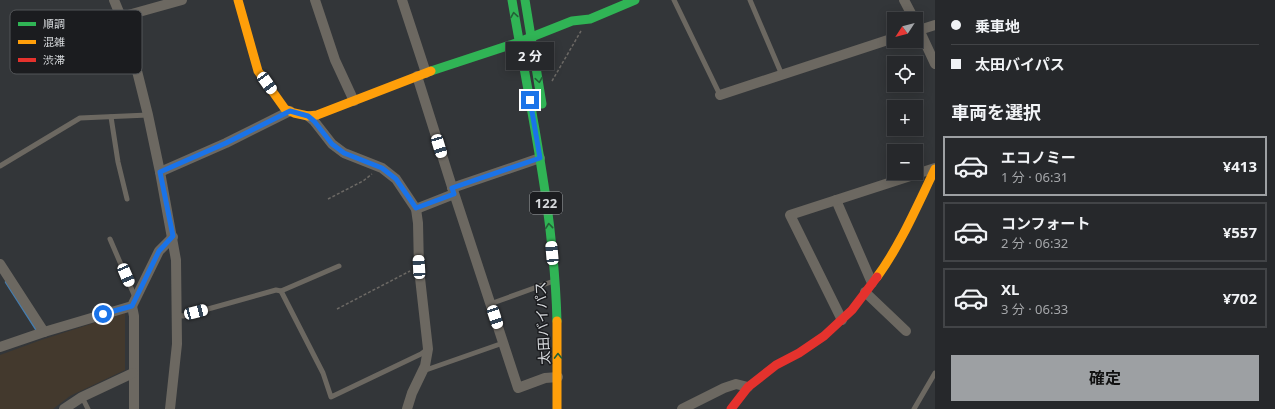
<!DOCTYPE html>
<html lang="ja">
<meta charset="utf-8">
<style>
:root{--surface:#26282b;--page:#323437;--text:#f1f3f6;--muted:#a4a6a9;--line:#424447;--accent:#9da0a3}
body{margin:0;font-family:"Noto Sans","Noto Sans JP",sans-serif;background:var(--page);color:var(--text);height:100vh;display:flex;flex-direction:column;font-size:15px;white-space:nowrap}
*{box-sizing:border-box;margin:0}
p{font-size:13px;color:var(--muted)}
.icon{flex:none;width:22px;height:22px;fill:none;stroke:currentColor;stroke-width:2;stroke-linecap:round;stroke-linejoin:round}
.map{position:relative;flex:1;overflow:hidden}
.panel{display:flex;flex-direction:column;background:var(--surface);width:340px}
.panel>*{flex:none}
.top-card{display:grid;align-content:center;height:88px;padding:0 16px;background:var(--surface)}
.needle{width:26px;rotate:234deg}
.controls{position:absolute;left:887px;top:12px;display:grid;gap:8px}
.controls a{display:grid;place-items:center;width:36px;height:36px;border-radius:0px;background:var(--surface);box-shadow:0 2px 10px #0003,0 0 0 1px var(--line);font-size:20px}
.end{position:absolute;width:18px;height:18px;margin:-9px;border:5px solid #1a73e8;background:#fff;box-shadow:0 0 0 2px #fff}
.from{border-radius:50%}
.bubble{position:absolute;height:28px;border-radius:0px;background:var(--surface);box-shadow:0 2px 10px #0003,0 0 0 1px var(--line);font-size:13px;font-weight:700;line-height:28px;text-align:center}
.car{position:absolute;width:12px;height:24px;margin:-12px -6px;border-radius:5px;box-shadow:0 0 3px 1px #0007;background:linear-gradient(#fff 24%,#345 0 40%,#fff 0 76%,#345 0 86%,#fff 0)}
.top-card b{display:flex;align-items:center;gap:14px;height:38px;font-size:15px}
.top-card b+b{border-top:1px solid var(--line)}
.top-card i{width:10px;height:10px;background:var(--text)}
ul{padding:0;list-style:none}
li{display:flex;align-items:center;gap:12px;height:60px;margin:0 8px 6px;padding:0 8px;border:2px solid var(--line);border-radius:0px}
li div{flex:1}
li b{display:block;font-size:15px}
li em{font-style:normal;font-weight:700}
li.current{border-color:var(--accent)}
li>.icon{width:36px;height:36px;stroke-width:1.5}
h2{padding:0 16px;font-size:18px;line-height:48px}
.action{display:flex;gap:8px;margin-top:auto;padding:8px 16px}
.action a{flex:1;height:46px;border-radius:0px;background:var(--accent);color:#111;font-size:16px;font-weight:700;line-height:46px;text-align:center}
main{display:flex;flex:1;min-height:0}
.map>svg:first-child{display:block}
</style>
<main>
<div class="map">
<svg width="935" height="409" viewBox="0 0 935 409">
<rect width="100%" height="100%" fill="#333639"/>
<path fill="#43392d" d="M125,313v57l-55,26 -17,13h-53v-54l41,-15z"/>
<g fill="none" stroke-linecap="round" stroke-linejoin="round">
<path stroke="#447db1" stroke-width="2.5" d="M6,282l30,47"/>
<g stroke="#6c6965" stroke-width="1.5" stroke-dasharray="3 2" stroke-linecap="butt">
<path d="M552,81l29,-50"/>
<path d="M328,199l35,-18 9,-7"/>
<path d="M337,309l73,-38"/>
</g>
<g stroke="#6c6861" stroke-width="5">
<path d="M674,0l46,95"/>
<path d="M750,0l32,75"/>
<path d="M111,117l7,45 9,37"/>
<path d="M0,166l80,-48 68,-3"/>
<path d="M110,239l25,58"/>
<path d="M281,291l42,82 8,24 90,-43 7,-5"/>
<path d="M490,304l61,-22"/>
<path d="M177,315l6,1 93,-26 5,1 58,-25"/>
<path d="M423,371l80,-28"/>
<path d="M82,397l6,12"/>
<path d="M914,409l21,-36"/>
</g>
<g stroke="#6c6861" stroke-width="10">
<path d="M114,0l7,17 14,46 13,52 12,57 16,88 1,84 -7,65"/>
<path d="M315,0l20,60 19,41"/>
<path d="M402,0l24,73"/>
<path d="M904,0l10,19"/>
<path d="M121,17l61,-17"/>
<path d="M916,23l19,41"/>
<path d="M916,31l19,-6"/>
<path d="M417,76l36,114 65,198 27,-10 13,-1"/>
<path d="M720,95l174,-57"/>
<path d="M308,116l6,5 18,23 12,9 38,15 14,11 20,30 2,14 1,46 9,80 -3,17 -13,27 -5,16"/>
<path d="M160,172l66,-29 64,-32"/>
<path d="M452,188l88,-30"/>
<path d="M836,200l36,83"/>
<path d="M416,209l38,-15"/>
<path d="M0,264l44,68"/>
<path d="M865,292l41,39"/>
<path d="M132,306l2,10v93"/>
<path d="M842,320l-52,-105 145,-47"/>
<path d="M0,347l44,-15 88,-26 27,-55 14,-14"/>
<path d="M64,409l18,-12 51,-24"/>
<path d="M682,409l42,-21 12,-4 12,3"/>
</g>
<g stroke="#30b455" stroke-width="9">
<path d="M512,0c18,107 42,212 45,321"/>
<path d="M525,0l17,104"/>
<path d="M431,71l88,-29 53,-21 18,-2 45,-19"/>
</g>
<g stroke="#ff9f0a" stroke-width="9">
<path d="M238,0l20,71 27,38 9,4 14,3 9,-1 114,-44"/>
<path d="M877,277c24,-33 40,-71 58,-108"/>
<path d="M557,409v-88"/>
</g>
<path stroke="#e5322d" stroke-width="9" d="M731,409l17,-22 28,-22 23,-12 25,-17 28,-26 25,-33"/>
</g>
<defs><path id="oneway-chevron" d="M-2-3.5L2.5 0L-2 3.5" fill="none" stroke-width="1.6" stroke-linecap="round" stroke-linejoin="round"/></defs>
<g stroke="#246037">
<use href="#oneway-chevron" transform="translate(514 15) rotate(-99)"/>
<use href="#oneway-chevron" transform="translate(539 80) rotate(81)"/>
<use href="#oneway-chevron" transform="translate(549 226) rotate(-96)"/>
<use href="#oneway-chevron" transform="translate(558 356) rotate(-91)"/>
</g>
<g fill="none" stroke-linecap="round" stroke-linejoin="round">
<path stroke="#1a73e8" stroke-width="5" d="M103,314l29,-8 27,-55 14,-15 -13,-64 66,-29 64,-32 18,5 6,5 18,23 12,9 38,15 14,11 20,29 38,-14 -2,-6 88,-30 -10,-58"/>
</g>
<g text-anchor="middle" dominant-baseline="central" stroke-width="3" stroke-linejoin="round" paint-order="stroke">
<rect fill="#1b1c1f" stroke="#9ea0a3" stroke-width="1" x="530" y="192" width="32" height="22" rx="3"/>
<g font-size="13" font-weight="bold" fill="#d6d9dc">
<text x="546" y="203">122</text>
</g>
<g font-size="14" fill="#d6d9dc" stroke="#1b1c1f">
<text transform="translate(542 323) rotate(-93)">太田バイパス</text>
</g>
</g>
<rect x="10" y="10" width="132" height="64" rx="6" fill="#1b1c1f" stroke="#535558" stroke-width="1"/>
<rect x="18" y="22" width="18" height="4" fill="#30b455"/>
<rect x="18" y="40" width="18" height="4" fill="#ff9f0a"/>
<rect x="18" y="58" width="18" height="4" fill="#e5322d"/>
<g font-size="11" fill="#d6d9dc">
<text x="43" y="28">順調</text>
<text x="43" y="46">混雑</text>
<text x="43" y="64">渋滞</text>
</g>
</svg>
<div class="controls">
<a><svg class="needle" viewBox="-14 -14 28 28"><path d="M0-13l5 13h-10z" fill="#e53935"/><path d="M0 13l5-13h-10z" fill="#a4a6a9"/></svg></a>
<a><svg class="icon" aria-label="locate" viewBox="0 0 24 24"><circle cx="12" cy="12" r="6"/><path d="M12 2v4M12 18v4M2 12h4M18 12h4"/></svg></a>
<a>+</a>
<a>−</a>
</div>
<i class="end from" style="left:103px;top:314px"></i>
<i class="end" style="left:530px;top:100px"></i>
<div class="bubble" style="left:506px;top:42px;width:48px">2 分</div>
<i class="car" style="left:267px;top:83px;rotate:144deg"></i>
<i class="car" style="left:439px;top:146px;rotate:163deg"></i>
<i class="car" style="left:552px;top:253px;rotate:355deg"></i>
<i class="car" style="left:419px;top:267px;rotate:357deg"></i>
<i class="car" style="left:126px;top:275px;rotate:157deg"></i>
<i class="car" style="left:196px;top:312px;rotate:75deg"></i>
<i class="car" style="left:495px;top:317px;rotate:162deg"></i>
</div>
<section class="panel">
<div class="top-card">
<b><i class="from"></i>乗車地</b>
<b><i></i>太田バイパス</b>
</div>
<h2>車両を選択</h2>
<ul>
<li class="current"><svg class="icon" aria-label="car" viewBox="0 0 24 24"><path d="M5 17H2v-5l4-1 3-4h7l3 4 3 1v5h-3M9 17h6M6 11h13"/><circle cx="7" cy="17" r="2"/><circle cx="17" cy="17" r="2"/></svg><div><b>エコノミー</b><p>1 分 · 06:31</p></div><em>¥413</em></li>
<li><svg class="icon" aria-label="car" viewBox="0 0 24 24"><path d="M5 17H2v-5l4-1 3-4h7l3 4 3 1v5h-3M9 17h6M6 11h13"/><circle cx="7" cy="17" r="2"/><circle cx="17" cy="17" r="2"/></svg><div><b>コンフォート</b><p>2 分 · 06:32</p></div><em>¥557</em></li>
<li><svg class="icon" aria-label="car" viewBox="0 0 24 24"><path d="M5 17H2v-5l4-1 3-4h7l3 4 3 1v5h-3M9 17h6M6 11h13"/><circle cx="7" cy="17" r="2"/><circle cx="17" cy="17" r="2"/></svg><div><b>XL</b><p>3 分 · 06:33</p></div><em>¥702</em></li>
</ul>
<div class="action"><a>確定</a></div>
</section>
</main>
